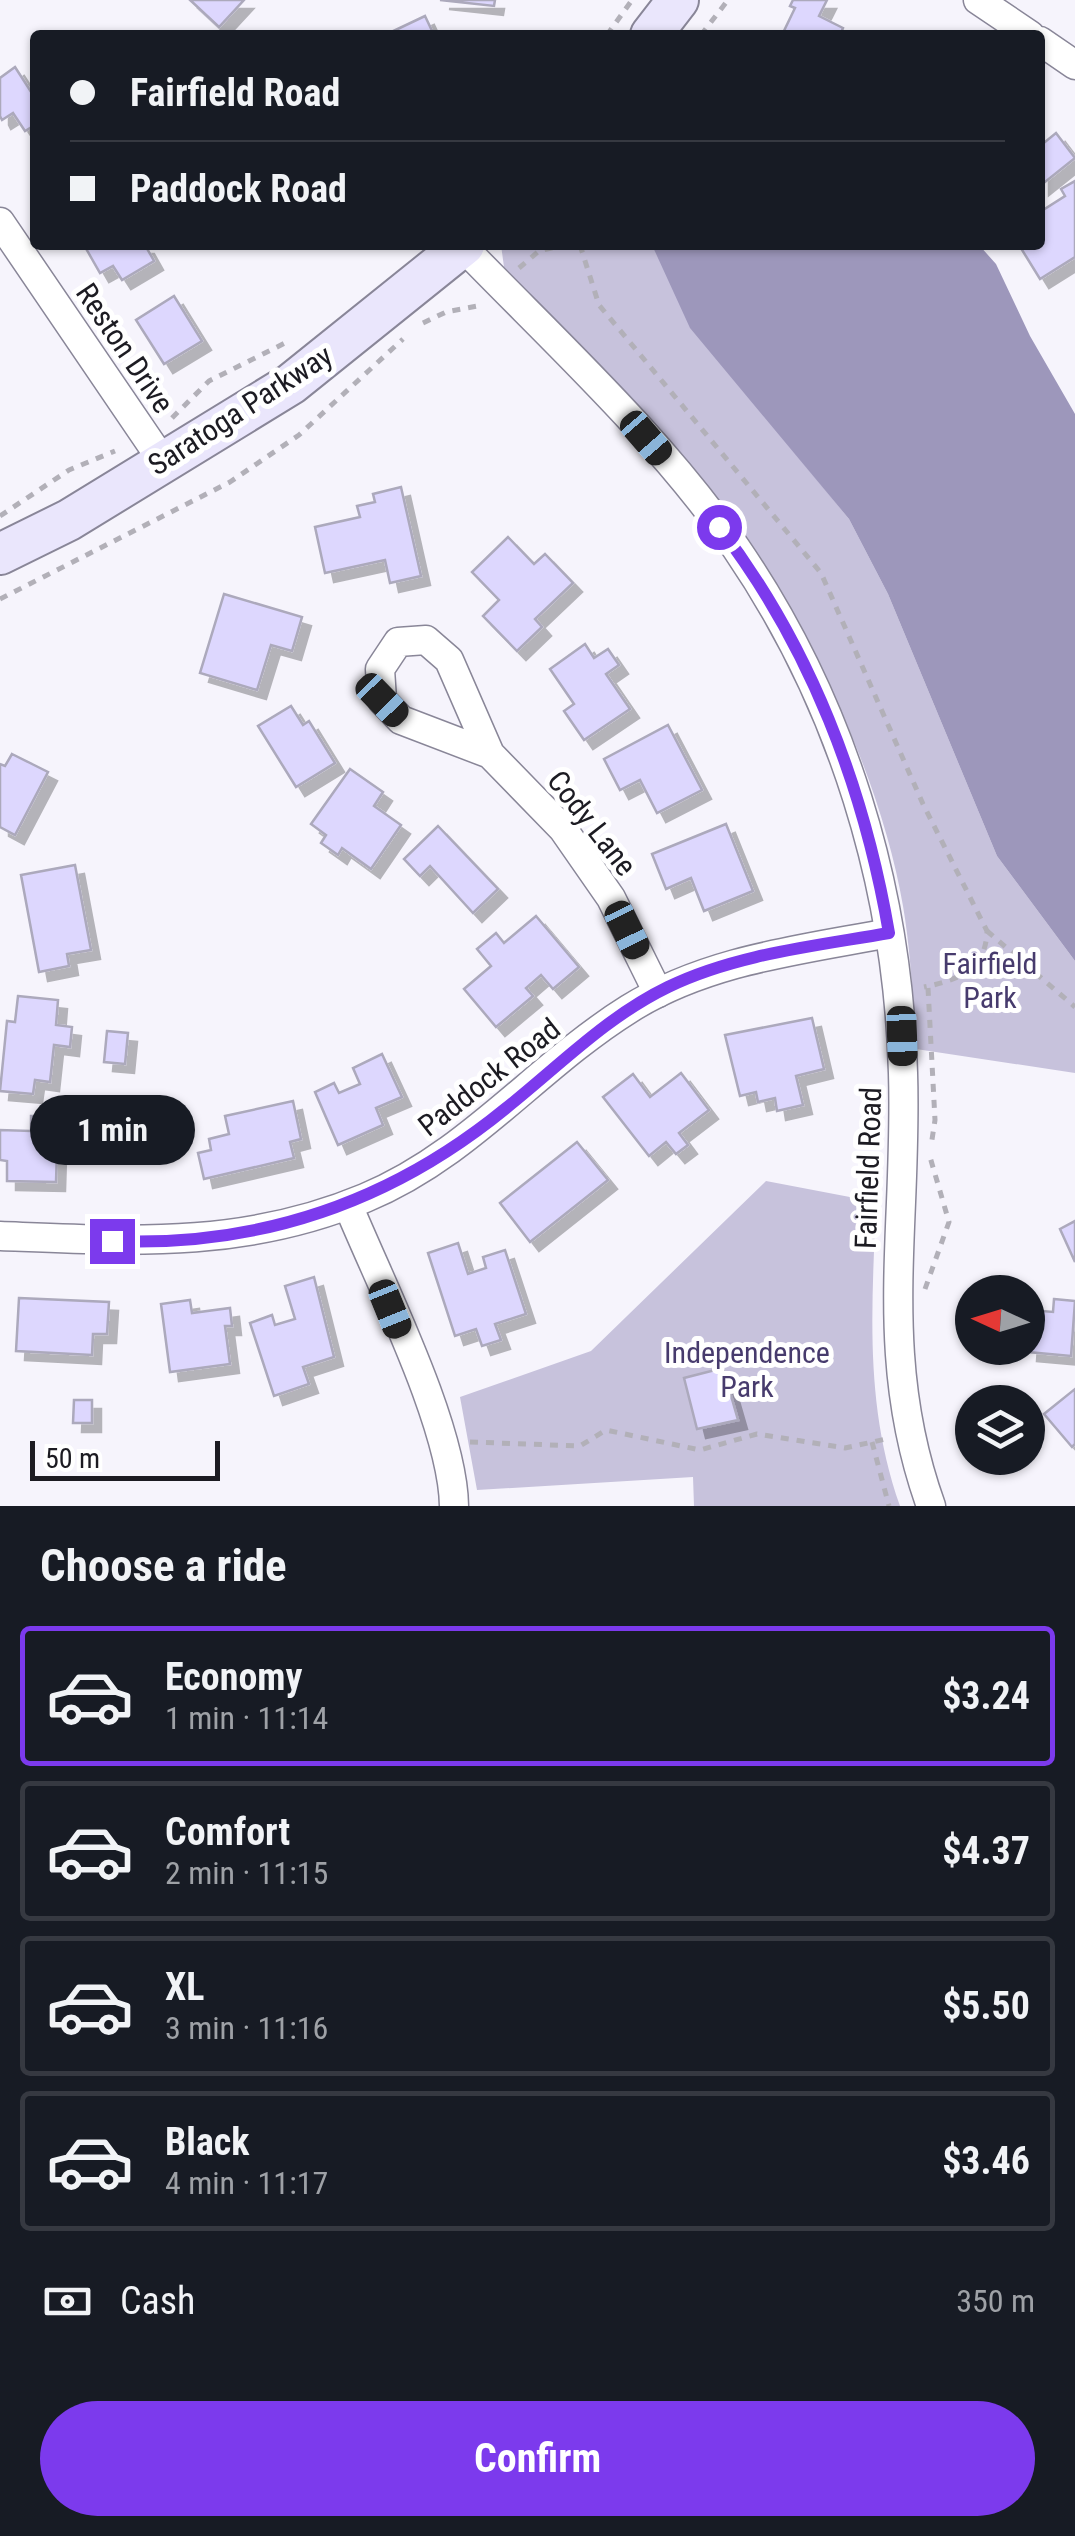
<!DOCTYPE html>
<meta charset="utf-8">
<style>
:root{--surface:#171b24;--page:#20242c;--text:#f1f3f6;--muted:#9ea1a6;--line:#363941;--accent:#7c3aed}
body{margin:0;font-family:"Roboto Condensed",sans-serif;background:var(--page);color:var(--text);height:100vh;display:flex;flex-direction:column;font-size:38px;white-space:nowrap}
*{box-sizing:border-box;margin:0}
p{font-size:32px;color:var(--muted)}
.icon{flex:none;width:55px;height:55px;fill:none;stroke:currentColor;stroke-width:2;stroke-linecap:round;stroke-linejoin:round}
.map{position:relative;height:1506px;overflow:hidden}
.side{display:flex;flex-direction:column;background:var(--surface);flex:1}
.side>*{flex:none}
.top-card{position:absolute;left:30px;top:30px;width:1015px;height:220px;border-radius:10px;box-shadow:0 2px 8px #0004;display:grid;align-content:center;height:220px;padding:0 40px;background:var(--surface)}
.needle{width:65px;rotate:274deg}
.tools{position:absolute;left:955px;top:1275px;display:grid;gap:20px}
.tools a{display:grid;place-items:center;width:90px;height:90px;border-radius:50%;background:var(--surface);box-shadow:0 2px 8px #0004;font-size:50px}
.scale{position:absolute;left:30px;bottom:25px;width:190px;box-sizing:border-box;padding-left:10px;border:5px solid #1c1b22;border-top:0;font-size:28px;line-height:35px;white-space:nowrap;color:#1c1b22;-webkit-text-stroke:8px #fff;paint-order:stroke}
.end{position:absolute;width:45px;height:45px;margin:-22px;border:12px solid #7c3aed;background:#fff;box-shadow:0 0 0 5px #fff}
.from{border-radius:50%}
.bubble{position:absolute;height:70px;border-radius:35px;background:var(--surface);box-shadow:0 2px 8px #0004;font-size:32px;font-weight:700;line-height:70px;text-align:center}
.car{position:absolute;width:30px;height:60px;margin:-30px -15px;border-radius:12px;box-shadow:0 0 8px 2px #0007;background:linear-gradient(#222 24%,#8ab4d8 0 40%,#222 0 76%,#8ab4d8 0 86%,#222 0)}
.top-card b{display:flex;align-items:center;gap:35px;height:95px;font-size:38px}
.top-card b+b{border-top:2px solid var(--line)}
.top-card i{width:25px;height:25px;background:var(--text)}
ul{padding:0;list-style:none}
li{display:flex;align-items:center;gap:30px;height:140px;margin:0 20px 15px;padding:0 20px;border:5px solid var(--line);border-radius:10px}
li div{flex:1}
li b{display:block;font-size:38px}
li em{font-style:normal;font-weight:700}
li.current{border-color:var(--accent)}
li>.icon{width:90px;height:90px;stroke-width:1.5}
h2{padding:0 40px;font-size:45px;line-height:120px}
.pay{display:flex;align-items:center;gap:25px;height:110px;padding:0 40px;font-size:38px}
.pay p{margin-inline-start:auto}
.action{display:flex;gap:20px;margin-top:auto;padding:20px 40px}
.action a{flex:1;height:115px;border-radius:60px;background:var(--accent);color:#fff;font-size:40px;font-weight:700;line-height:115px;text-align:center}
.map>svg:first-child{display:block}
</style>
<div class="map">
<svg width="1075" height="1506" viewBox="0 0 1075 1506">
<defs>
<filter id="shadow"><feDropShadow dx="9" dy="9" stdDeviation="0" flood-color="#0004"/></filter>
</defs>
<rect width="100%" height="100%" fill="#f6f4fc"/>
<g fill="#c7c2dc">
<path d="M501,245h151l120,180 77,94 39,75 109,262 78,105v112l-159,-24c-3,-48 -5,-96 -13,-143 -24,-142 -114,-325 -208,-434 -61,-70 -127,-136 -191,-205z"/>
<path d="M766,1181l110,21c-4,106 -12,202 24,304h-206l-1,-29 -216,13 -17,-93 131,-46z"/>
</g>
<path fill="#9d97bb" d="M652,245h327l17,19 34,72 45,78v547l-78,-105 -109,-262 -39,-75 -159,-191z"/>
<g fill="#ddd7fe" stroke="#aca9bc" stroke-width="2.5" filter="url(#shadow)">
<path d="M190,0h54l-25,27z"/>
<path d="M440,0h55l-1,6z"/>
<path d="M793,0h34l-8,16 24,12 -3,7h-58l13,-27 -5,-2z"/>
<path d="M425,16l9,19h-49z"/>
<path d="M15,67l20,31v27l-10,6 -12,-18 -11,7 -2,-4v-38z"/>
<path d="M1056,133l19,25 -35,28v-40z"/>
<path d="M1075,181v76l-35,22 -21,-34h21v-33l25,-16 -4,-7z"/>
<path d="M84,245h61l9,16 -32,19 -9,-14 -13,7z"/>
<path d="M174,296l28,45 -38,23 -28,-44z"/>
<path d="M401,487l20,89 -31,7 -5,-23 -60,13 -10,-46 45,-10 -3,-11 18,-4 -2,-8z"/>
<path d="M508,537l26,27 11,-10 28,29 -38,36 7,8 -25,24 -34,-35 16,-16 -27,-28z"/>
<path d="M224,594l78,23 -10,34 -21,-6 -14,45 -57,-17z"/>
<path d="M585,644l9,14 14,-9 11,16 -13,9 24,35 -46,31 -20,-29 10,-7 -24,-35z"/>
<path d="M291,706l12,19 6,-4 26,42 -39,24 -38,-61z"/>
<path d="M668,725l34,65 -45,23 -17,-33 -20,10 -16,-31z"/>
<path d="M12,754l36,18 -33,63 -15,-8v-63l5,2z"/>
<path d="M350,769l33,23 -9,14 27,19 -30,44 -29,-21 -4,7 -17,-12 5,-8 -15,-11z"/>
<path d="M726,824l27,67 -49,20 -13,-33 -25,11 -14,-35z"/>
<path d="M438,826l60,63 -25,24 -43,-47 -10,10 -16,-17z"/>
<path d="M75,865l16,85 -24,4 2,12 -30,6 -18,-97z"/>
<path d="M536,916l43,51 -26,22 -12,-14 -15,13 7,8 -37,31 -32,-38 27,-23 -14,-17 19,-16 8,10z"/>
<path d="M18,996l40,4 -2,25 16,2 -2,20 -16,-2 -4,37 -15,-2 -2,14 -33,-3 7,-70 8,1z"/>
<path d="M812,1018l12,51 -28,7 7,29 -26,6 -2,-13 -17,4 -2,-10 -16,4 -15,-61z"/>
<path d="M107,1031l21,2 -3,31 -21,-2z"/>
<path d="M382,1054l20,43 -26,11 7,17 -45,20 -23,-53 19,-9 5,10 21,-9 -7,-16z"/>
<path d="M681,1073l28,37 -30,23 9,12 -12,9 -10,-12 -17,14 -46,-59 30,-23 17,23z"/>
<path d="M293,1101l8,38 -11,3 4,16 -90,21 -6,-26 13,-3 -2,-11 20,-5 -4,-18z"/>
<path d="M31,1116h27l-2,66 -49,-1v-20l-7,-1v-30l31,1z"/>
<path d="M577,1142l31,38 -78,62 -30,-39z"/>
<path d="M1075,1221v41l-15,-33z"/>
<path d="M458,1243l10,31 18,-6 -3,-11 22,-7 21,64 -31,10 6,16 -19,6 -6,-17 -21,7 -27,-83z"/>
<path d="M314,1277l20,80 -31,10 6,17 -35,12 -24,-73 22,-8 3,10 20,-6 -10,-33z"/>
<path d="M19,1298l90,4 -2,32h-14l-1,21 -76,-4z"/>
<path d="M1054,1299l21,2 -4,55 -43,-4 3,-42 22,2z"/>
<path d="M190,1300l2,13 38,-5 2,18h-7l5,38 -60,8 -9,-68z"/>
<path d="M723,1368l15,52 -41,9 -13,-51z"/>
<path d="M1075,1389v55l-3,3 -28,-33z"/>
<path d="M74,1400h18v23h-19z"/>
</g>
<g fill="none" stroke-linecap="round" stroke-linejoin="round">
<defs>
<g id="street">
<path d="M978,0l52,35"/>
<path d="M1040,41l35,24"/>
<path d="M0,222l162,238"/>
<path d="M463,247c93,96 196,190 273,301 106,155 162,338 167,525 5,154 -27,281 28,433"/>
<path d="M490,754l-89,-34 -19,-20 -2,-31 18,-27 28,-2 23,20 41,94 73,75 48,69 47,95"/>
<path d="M348,1205c32,78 105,221 106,301"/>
<path d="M0,1236c129,5 243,13 365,-38 104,-43 171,-131 264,-189 78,-49 171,-59 260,-76"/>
</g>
<g id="secondary">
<path d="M651,35l27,-35"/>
<path d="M0,554l69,-34 222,-136 173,-139"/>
</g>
</defs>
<use href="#street" stroke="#898698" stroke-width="31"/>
<use href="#secondary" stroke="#898698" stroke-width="44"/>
<g stroke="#b2b0b8" stroke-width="5" stroke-dasharray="8 8" stroke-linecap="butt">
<path d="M607,35l25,-35"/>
<path d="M701,35l27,-35"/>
<path d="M580,245l19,60 222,268 102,231 64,127c-1,38 -28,49 -63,56"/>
<path d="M519,268l20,-17 25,-6"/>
<path d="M423,323l23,-11 37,-7"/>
<path d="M172,418l37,-37 82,-41"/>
<path d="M0,516l69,-46 46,-19"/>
<path d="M0,599l230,-117 69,-47 104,-96"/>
<path d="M987,931l88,76"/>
<path d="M928,988l7,132 -4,26"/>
<path d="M925,1289l24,-67 -19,-65"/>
<path d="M470,1442l110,4 26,-16 94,20 57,-16 88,14 41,-9"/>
<path d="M872,1442l17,64"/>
</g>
<use href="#street" stroke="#fff" stroke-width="28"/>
<use href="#secondary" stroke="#eae6fc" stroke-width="40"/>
</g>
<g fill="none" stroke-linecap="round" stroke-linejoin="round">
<path stroke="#7c3aed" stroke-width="12" d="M112,1241c148,6 279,-39 393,-132 53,-42 101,-92 163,-122 68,-33 148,-41 221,-54 -25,-146 -79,-288 -170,-406"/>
</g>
<g text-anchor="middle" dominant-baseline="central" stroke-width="10" stroke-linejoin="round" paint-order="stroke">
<g font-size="30" fill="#1c1b22" stroke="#fff">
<text transform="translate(125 348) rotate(56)">Reston Drive</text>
<text transform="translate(240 410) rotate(-33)">Saratoga Parkway</text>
<text transform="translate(592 823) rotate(52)">Cody Lane</text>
<text transform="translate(489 1077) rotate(-38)">Paddock Road</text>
<text transform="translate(868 1168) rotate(-88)">Fairfield Road</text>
</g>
<g font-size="30" fill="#473b6d" stroke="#fff">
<text x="990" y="963">Fairfield<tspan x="990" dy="34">Park</tspan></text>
<text x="747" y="1352">Independence<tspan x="747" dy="34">Park</tspan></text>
</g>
</g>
</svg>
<div class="tools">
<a><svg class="needle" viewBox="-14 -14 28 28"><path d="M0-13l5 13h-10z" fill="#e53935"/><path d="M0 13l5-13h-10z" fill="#9ea1a6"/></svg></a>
<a><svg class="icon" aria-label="layers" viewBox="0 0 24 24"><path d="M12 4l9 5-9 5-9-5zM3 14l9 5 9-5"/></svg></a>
</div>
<div class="scale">50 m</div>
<i class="end from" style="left:719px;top:527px"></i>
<i class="end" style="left:112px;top:1241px"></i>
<div class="bubble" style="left:30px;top:1095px;width:165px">1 min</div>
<i class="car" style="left:646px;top:438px;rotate:139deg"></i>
<i class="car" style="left:382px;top:700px;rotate:136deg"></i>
<i class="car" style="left:627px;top:930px;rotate:154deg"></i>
<i class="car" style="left:902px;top:1036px;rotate:178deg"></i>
<i class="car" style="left:390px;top:1309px;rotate:158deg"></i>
<div class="top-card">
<b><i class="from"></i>Fairfield Road</b>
<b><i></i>Paddock Road</b>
</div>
</div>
<section class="side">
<h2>Choose a ride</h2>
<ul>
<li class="current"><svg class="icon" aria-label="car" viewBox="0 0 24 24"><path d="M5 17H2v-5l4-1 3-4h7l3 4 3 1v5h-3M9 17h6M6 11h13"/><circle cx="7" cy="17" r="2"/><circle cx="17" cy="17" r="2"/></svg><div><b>Economy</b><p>1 min · 11:14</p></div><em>$3.24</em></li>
<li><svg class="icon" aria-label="car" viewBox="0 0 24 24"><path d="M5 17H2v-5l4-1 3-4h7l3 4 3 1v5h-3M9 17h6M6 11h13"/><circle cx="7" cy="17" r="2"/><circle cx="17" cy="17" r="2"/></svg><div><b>Comfort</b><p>2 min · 11:15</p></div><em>$4.37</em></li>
<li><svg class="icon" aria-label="car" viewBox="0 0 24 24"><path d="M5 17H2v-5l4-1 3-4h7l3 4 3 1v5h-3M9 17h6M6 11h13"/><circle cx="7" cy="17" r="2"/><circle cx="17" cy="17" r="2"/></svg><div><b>XL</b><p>3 min · 11:16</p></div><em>$5.50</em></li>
<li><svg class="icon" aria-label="car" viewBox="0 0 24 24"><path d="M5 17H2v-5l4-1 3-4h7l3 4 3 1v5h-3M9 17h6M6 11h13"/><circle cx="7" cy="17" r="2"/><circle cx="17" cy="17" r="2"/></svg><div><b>Black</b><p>4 min · 11:17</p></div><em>$3.46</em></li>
</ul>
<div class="pay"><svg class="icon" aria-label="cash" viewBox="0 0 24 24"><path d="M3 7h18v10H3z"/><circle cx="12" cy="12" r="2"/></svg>Cash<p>350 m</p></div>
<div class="action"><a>Confirm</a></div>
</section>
